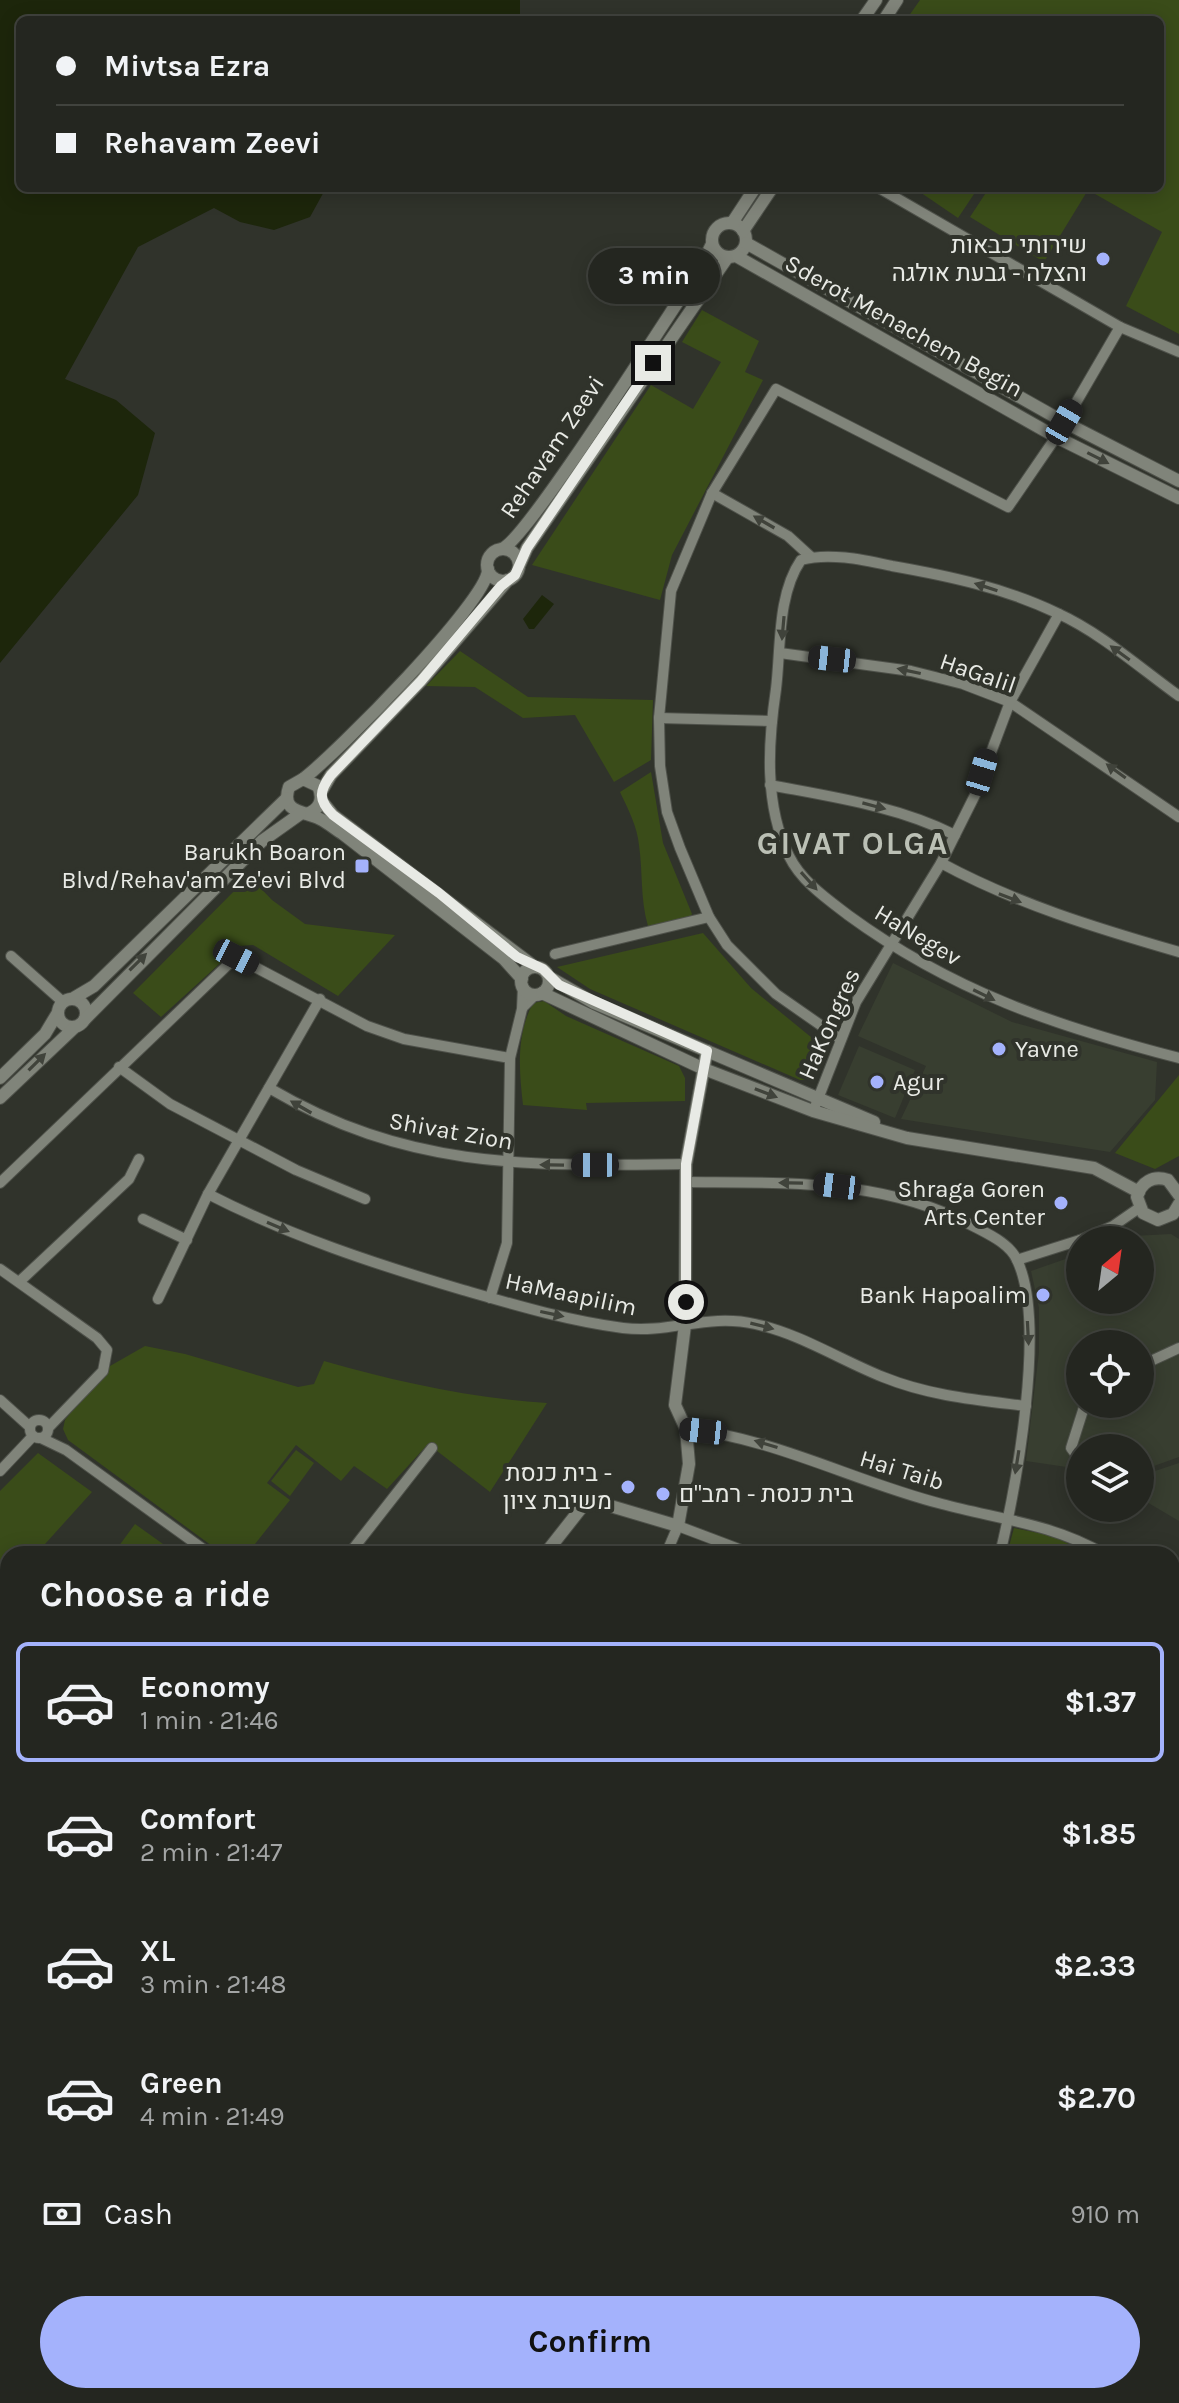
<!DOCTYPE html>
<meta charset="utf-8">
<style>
:root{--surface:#242620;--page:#30322d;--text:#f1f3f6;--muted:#a3a5a5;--line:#41433e;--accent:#a4b2fc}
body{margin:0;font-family:Karla,Heebo,sans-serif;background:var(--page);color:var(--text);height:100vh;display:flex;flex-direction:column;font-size:30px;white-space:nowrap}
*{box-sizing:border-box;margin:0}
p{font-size:26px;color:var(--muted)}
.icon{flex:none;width:44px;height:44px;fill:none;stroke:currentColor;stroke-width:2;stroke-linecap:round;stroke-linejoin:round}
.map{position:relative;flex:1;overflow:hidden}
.drawer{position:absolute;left:0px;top:1546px;width:1180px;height:858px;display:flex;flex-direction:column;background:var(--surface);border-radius:24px 24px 0 0;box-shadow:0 4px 20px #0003,0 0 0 2px var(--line)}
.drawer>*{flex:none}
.guide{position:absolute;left:16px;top:16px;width:1148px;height:176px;border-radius:12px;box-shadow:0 4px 20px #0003,0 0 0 2px var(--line);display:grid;align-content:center;height:176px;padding:0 40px;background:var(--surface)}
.needle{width:52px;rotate:29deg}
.tools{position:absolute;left:1066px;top:1226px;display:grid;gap:16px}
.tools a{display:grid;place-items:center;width:88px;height:88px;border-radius:50%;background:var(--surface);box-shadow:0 4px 20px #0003,0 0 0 2px var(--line);font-size:40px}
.end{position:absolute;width:36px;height:36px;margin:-18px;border:10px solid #e8eae5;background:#111;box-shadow:0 0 0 4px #111}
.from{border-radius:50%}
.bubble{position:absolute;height:56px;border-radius:28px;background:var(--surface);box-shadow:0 4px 20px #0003,0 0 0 2px var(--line);font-size:26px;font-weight:700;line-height:56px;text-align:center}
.car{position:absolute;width:24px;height:48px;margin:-24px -12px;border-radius:10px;box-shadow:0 0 6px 2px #0007;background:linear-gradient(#222 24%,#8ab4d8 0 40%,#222 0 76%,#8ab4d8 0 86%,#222 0)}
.guide b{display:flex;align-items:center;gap:28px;height:76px;font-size:30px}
.guide b+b{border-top:2px solid var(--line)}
.guide i{width:20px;height:20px;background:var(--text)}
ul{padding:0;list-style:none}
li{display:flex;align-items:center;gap:24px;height:120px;margin:0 16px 12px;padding:0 24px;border:4px solid transparent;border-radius:12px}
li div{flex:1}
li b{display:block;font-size:30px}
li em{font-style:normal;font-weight:700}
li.active{border-color:var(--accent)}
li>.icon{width:72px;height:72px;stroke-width:1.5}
h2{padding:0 40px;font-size:36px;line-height:96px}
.pay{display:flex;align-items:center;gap:20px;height:88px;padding:0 40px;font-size:30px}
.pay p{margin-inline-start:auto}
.cta{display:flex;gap:16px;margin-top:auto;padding:16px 40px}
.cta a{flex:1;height:92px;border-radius:48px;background:var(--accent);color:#111;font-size:32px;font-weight:700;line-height:92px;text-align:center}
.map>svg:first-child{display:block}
</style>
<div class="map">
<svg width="1179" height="2403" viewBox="0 0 1179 2403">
<rect width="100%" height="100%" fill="#30332b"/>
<g fill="#383e30" fill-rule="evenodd">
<path d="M893,963l119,59 145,40 -2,38 -45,52 -209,-33 25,-53 -68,-30z"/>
<path d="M859,1046l56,24 -20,48 -57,-23z"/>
<path d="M1171,1234l8,5v218l-39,14v-23h-60v21l-54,-8 13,-109v-44l-8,-37 49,-17v46h60v-60h-20l12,-4zM1080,1344h60v60h-60z"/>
<path d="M1179,1463v58l-39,-23v-22z"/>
</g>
<g fill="#3a4c19">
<path d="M920,0h259v334l-53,-28 36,-74 -74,-42 -44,72 -74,-45 19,-29h171v-168h-254z"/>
<path d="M914,188h64l-20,30z"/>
<path d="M702,310l57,31 -14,31 18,8 -91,175 -12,45 -128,-35 119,-180 42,24 28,-47 -39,-20z"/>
<path d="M460,651l68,46 125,3 -2,60 -37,22 -39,-67 -52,3 -48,-31 -49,-1z"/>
<path d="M651,772l12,71 29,71 -2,3 -42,9c-8,-28 -5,-53 -9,-81 -2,-19 -11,-36 -19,-53z"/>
<path d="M249,876l23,24 33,24 90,11 -57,61 -85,-51 -14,1 -78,71 -28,-24z"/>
<path d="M703,933l48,55 66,54 3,9 -8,29h-12l-210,-91 -33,-22z"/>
<path d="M544,1001l22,15 113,50 6,12v23l-99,2 1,7 -64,-5c-4,-35 -7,-70 10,-102z"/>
<path d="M1179,1075v81l-24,13 -40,-16z"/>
<path d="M145,1346l40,8 113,33 16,-3 10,-23c74,21 146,37 223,42l-57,89 -62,-48 -41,45 -33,-23 -13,15 -45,-36 -29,38 23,17 -43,54h-24l-155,-114 -5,-11 2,-9 38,-50z"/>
<path d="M296,1450l18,13 -24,33 -19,-15z"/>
<path d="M38,1453l54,39 -56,62h-28v382l-8,-6v-439z"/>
<path d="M135,1524l42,30h-64z"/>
<path d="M1014,1528l40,8 33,18h-80z"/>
<path d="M1179,1837v109l-7,8v-110z"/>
<path d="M1179,2108v295h-327l7,-7h313v-281z"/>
<path d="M83,2396h108l-5,7h-108z"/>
<path d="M427,2396h143l9,7h-145z"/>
</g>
<g fill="#1d260b">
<path d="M0,0h520v20h-500v168h306l-16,29 -36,13 -34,-8 -26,-14 -76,39 -73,132 51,21 39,33 -17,62 -138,168z"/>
<path d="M542,595l12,9 -20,25h-5l-6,-10z"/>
</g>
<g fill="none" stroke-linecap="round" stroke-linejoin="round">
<defs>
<g id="minor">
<path d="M879,188l241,139 59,25"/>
<path d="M712,493l76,43 23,21"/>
<path d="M780,653l131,18 52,13 47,18 169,115"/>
<path d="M1179,696c-39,-28 -78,-63 -122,-83 -52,-25 -108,-37 -165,-47 -28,-6 -63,-14 -91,-6 -24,35 -20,88 -25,129 -8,54 -12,116 13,167 12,25 38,43 59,59 104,76 207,111 331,143"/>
<path d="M659,718l113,3"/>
<path d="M770,785c63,12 127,21 185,50"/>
<path d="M941,863c76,41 155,65 238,89"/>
<path d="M555,954l154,-37"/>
<path d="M11,956l52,46"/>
<path d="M523,1007l13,-13"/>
<path d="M839,1038l-63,-44 -49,-49 -18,-28 -29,-69 -13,-36 -7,-46 -1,-48 12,-127 41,-98 64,-104 232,118 48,-70 64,-110"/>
<path d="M119,1067l51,37 126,66 69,29"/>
<path d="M269,1088c140,82 260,78 417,76"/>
<path d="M816,1104l40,-102 85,-139 34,-68 35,-93 49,-88"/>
<path d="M685,1182c100,1 200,-4 290,45 15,8 35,17 42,33 30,63 -1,227 -17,294"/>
<path d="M0,1183l236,-226 131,69 37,13 106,19"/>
<path d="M208,1194c82,42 167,70 255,96 52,15 106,31 160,38 47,6 84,-15 132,-4 46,10 85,36 128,53 47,19 94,23 143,29"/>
<path d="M143,1219l44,21"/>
<path d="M1080,1240l33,-14 26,-18"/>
<path d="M1017,1260l63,-20"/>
<path d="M0,1269l97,69 10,12 -4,21 -55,57"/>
<path d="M19,1282l110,-103 10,-20"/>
<path d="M490,1298l17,-55 3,-185 12,-49 1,-23"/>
<path d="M158,1299l50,-105 112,-195"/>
<path d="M1140,1366l39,-18"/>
<path d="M0,1400l30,27"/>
<circle cx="39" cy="1429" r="9"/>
<path d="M686,1429c89,9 169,53 256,75 56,15 111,20 162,50"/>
<path d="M41,1438l25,12 144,104"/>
<path d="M1080,1460l-9,-12 14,-44"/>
<path d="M0,1471l33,-35"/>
<path d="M349,1554l83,-106"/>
<path d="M666,1554l12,-28 74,28"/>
<path d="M1172,1595l7,5"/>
<path d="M1172,1739l7,6"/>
<path d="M0,2141l8,6"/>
<path d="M0,2347l4,11 -4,6"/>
<path d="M310,2403l5,-7"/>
<path d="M465,2403l7,-7"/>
</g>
<g id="tertiary">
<path d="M862,20l14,-20"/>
<path d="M884,20l13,-20"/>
<circle cx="729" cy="240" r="17"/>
<path d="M732,223l23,-35"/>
<path d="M743,231l29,-43"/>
<path d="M746,243l318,179 115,59"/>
<path d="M736,256l320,181 123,61"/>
<path d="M502,549c27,-12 170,-240 198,-281l12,-24"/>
<circle cx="503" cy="565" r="16"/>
<path d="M519,566l8,-18 200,-290"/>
<path d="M303,779c31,-23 186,-179 185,-210"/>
<path d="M321,792l10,-17 90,-94 87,-101"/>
<path d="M321,800l12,15 202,152"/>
<path d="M306,814c14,-4 18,-15 12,-28l-15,-7 -14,8c-9,26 15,24 31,32 8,4 15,10 23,15l161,125 18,20"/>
<circle cx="535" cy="981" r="14"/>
<path d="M549,977l45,26 280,119"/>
<path d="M542,993l162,76 109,42 94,27 187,30 45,24"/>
<circle cx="72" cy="1013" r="14"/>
<path d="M72,999l22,-13 193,-188"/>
<path d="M85,1019l177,-178 38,-27"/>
<path d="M0,1078l45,-44 12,-20"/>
<path d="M0,1098l75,-71"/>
<path d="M1179,1195l-11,-15c-15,-5 -27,2 -31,17l6,16 15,7 15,-6 6,-10"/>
<path d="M545,1554l37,-47 15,-5 81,24 11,-62 -3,-35 -11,-24 10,-80 1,-161 21,-113"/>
<path d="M1172,1812l7,-6"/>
<path d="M0,1948l8,6"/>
<path d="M0,2005l8,-15"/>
<path d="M585,2396l10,7"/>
<path d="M674,2403l9,-7"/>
</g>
<g id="motorway">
<path d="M1172,1979l7,-8"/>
<path d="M1172,2038l7,-7"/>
<path d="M1172,2063l7,-7"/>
<path d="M1172,2094l7,-7"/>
<path d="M748,2403l7,-7"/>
<path d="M780,2403l8,-7"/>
<path d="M801,2403l8,-7"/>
<path d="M840,2403l7,-7"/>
</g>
</defs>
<use href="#minor" stroke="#4e514a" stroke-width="12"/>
<use href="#tertiary" stroke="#4e514a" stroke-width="14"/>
<use href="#motorway" stroke="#4e514a" stroke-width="20"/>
<use href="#minor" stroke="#80847a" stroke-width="10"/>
<use href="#tertiary" stroke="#80847a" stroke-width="12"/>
<use href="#motorway" stroke="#85a155" stroke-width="18"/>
</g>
<defs><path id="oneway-solid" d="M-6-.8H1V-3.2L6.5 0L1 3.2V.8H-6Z" transform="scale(2)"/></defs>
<g fill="#40433b">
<use href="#oneway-solid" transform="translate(1098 458) rotate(27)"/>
<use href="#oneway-solid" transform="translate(764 522) rotate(-150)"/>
<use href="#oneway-solid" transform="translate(986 587) rotate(-162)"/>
<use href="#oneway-solid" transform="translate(783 628) rotate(95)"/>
<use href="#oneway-solid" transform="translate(1120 653) rotate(-144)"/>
<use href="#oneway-solid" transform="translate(909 671) rotate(-168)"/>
<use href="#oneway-solid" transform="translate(1116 771) rotate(-144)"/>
<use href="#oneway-solid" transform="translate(874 806) rotate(15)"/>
<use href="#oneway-solid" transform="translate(809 881) rotate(48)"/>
<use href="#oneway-solid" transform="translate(1010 898) rotate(21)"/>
<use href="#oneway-solid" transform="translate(138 962) rotate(-45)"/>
<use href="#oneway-solid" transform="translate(984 995) rotate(26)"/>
<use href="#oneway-solid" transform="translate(37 1062) rotate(-45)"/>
<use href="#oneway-solid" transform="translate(766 1093) rotate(21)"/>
<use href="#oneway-solid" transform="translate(301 1107) rotate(-150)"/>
<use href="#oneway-solid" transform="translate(552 1165) rotate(-179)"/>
<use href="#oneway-solid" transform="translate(791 1183) rotate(-179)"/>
<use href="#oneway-solid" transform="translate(278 1227) rotate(23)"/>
<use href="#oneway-solid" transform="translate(552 1314) rotate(12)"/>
<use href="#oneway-solid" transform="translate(762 1326) rotate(14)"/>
<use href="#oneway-solid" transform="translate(1028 1333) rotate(87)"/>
<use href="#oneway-solid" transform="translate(766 1444) rotate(-163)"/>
<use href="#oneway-solid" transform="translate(1017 1462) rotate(99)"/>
</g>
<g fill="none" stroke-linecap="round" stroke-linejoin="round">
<path stroke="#e8eae5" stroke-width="10" d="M653,363l-126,185 -12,27 -14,11 -80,95 -90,94c-12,16 -13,25 2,40l106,78 78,64 26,12 16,16 148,66 -21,113v138"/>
</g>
<g fill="#a4b2fc" stroke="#30332b" stroke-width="3">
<circle cx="1103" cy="259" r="8"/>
<rect x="354" y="858" width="16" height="16" rx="4"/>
<circle cx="999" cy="1049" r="8"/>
<circle cx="877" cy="1082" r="8"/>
<circle cx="1061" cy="1203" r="8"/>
<circle cx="1043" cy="1295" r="8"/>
<circle cx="628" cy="1487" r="8"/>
<circle cx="663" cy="1494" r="8"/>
</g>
<g text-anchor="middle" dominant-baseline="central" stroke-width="8" stroke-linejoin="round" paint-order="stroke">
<g font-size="24" fill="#e8eae5" stroke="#30332b" text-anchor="end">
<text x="1087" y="245">שירותי כבאות<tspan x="1087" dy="28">והצלה - גבעת אולגה</tspan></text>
<text x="346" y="852">Barukh Boaron<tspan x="346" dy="28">Blvd/Rehav'am Ze'evi Blvd</tspan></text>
<text x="1015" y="1049" text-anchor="start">Yavne</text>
<text x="893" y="1082" text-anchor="start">Agur</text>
<text x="1045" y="1189">Shraga Goren<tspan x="1045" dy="28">Arts Center</tspan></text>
<text x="1027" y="1295">Bank Hapoalim</text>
<text x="612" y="1473">בית כנסת -<tspan x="612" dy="28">משיבת ציון</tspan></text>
<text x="679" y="1494" text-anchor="start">בית כנסת - רמב"ם</text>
</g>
<g font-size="24" fill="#e8eae5" stroke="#30332b">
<text transform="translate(904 326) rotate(29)">Sderot Menachem Begin</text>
<text transform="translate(552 447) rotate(-56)">Rehavam Zeevi</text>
<text transform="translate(978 673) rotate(19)">HaGalil</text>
<text transform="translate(918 935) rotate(31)">HaNegev</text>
<text transform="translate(829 1024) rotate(-66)">HaKongres</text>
<text transform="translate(451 1131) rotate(10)">Shivat Zion</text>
<text transform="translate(571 1294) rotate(12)">HaMaapilim</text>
<text transform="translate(902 1470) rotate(17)">Hai Taib</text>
</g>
<g font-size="32" font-weight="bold" letter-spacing="2" fill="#bbc0b5" stroke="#30332b">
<text x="853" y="843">GIVAT OLGA</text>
</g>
</g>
</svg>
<div class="tools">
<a><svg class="needle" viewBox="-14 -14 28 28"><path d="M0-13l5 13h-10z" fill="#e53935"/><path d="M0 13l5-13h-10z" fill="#a3a5a5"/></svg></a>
<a><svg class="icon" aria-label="locate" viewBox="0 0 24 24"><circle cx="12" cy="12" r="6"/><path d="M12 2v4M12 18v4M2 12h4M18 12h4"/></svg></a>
<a><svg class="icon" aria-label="layers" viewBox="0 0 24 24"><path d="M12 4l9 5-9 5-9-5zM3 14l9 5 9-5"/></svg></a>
</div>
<i class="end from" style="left:686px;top:1302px"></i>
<i class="end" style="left:653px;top:363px"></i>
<div class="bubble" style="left:588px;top:248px;width:132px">3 min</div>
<i class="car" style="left:1064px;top:422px;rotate:30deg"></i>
<i class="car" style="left:832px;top:659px;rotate:276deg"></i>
<i class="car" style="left:982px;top:772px;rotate:17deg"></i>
<i class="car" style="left:236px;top:957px;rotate:117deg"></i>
<i class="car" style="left:595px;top:1165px;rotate:270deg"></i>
<i class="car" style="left:837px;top:1186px;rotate:277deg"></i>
<i class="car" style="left:703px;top:1431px;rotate:276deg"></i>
<div class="guide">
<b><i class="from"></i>Mivtsa Ezra</b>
<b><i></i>Rehavam Zeevi</b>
</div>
<section class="drawer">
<h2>Choose a ride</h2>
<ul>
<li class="active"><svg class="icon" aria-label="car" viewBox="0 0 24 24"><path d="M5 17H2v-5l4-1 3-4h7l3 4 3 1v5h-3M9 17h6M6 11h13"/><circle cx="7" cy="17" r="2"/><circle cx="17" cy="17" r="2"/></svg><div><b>Economy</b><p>1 min · 21:46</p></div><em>$1.37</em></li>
<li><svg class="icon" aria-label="car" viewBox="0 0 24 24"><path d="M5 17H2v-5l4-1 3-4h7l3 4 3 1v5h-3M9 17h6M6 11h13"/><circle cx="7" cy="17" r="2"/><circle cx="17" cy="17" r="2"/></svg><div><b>Comfort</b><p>2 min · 21:47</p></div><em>$1.85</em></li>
<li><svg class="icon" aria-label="car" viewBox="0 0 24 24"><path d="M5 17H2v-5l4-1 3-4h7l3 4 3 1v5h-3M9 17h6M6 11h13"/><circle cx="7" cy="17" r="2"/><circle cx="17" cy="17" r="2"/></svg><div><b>XL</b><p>3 min · 21:48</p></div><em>$2.33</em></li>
<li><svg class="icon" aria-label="car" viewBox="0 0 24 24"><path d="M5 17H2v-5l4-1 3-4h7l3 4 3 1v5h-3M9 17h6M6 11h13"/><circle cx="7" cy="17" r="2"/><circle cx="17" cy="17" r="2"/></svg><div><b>Green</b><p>4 min · 21:49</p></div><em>$2.70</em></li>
</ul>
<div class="pay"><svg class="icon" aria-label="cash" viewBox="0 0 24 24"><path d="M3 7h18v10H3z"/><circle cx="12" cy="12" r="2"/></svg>Cash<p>910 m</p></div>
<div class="cta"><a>Confirm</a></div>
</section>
</div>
